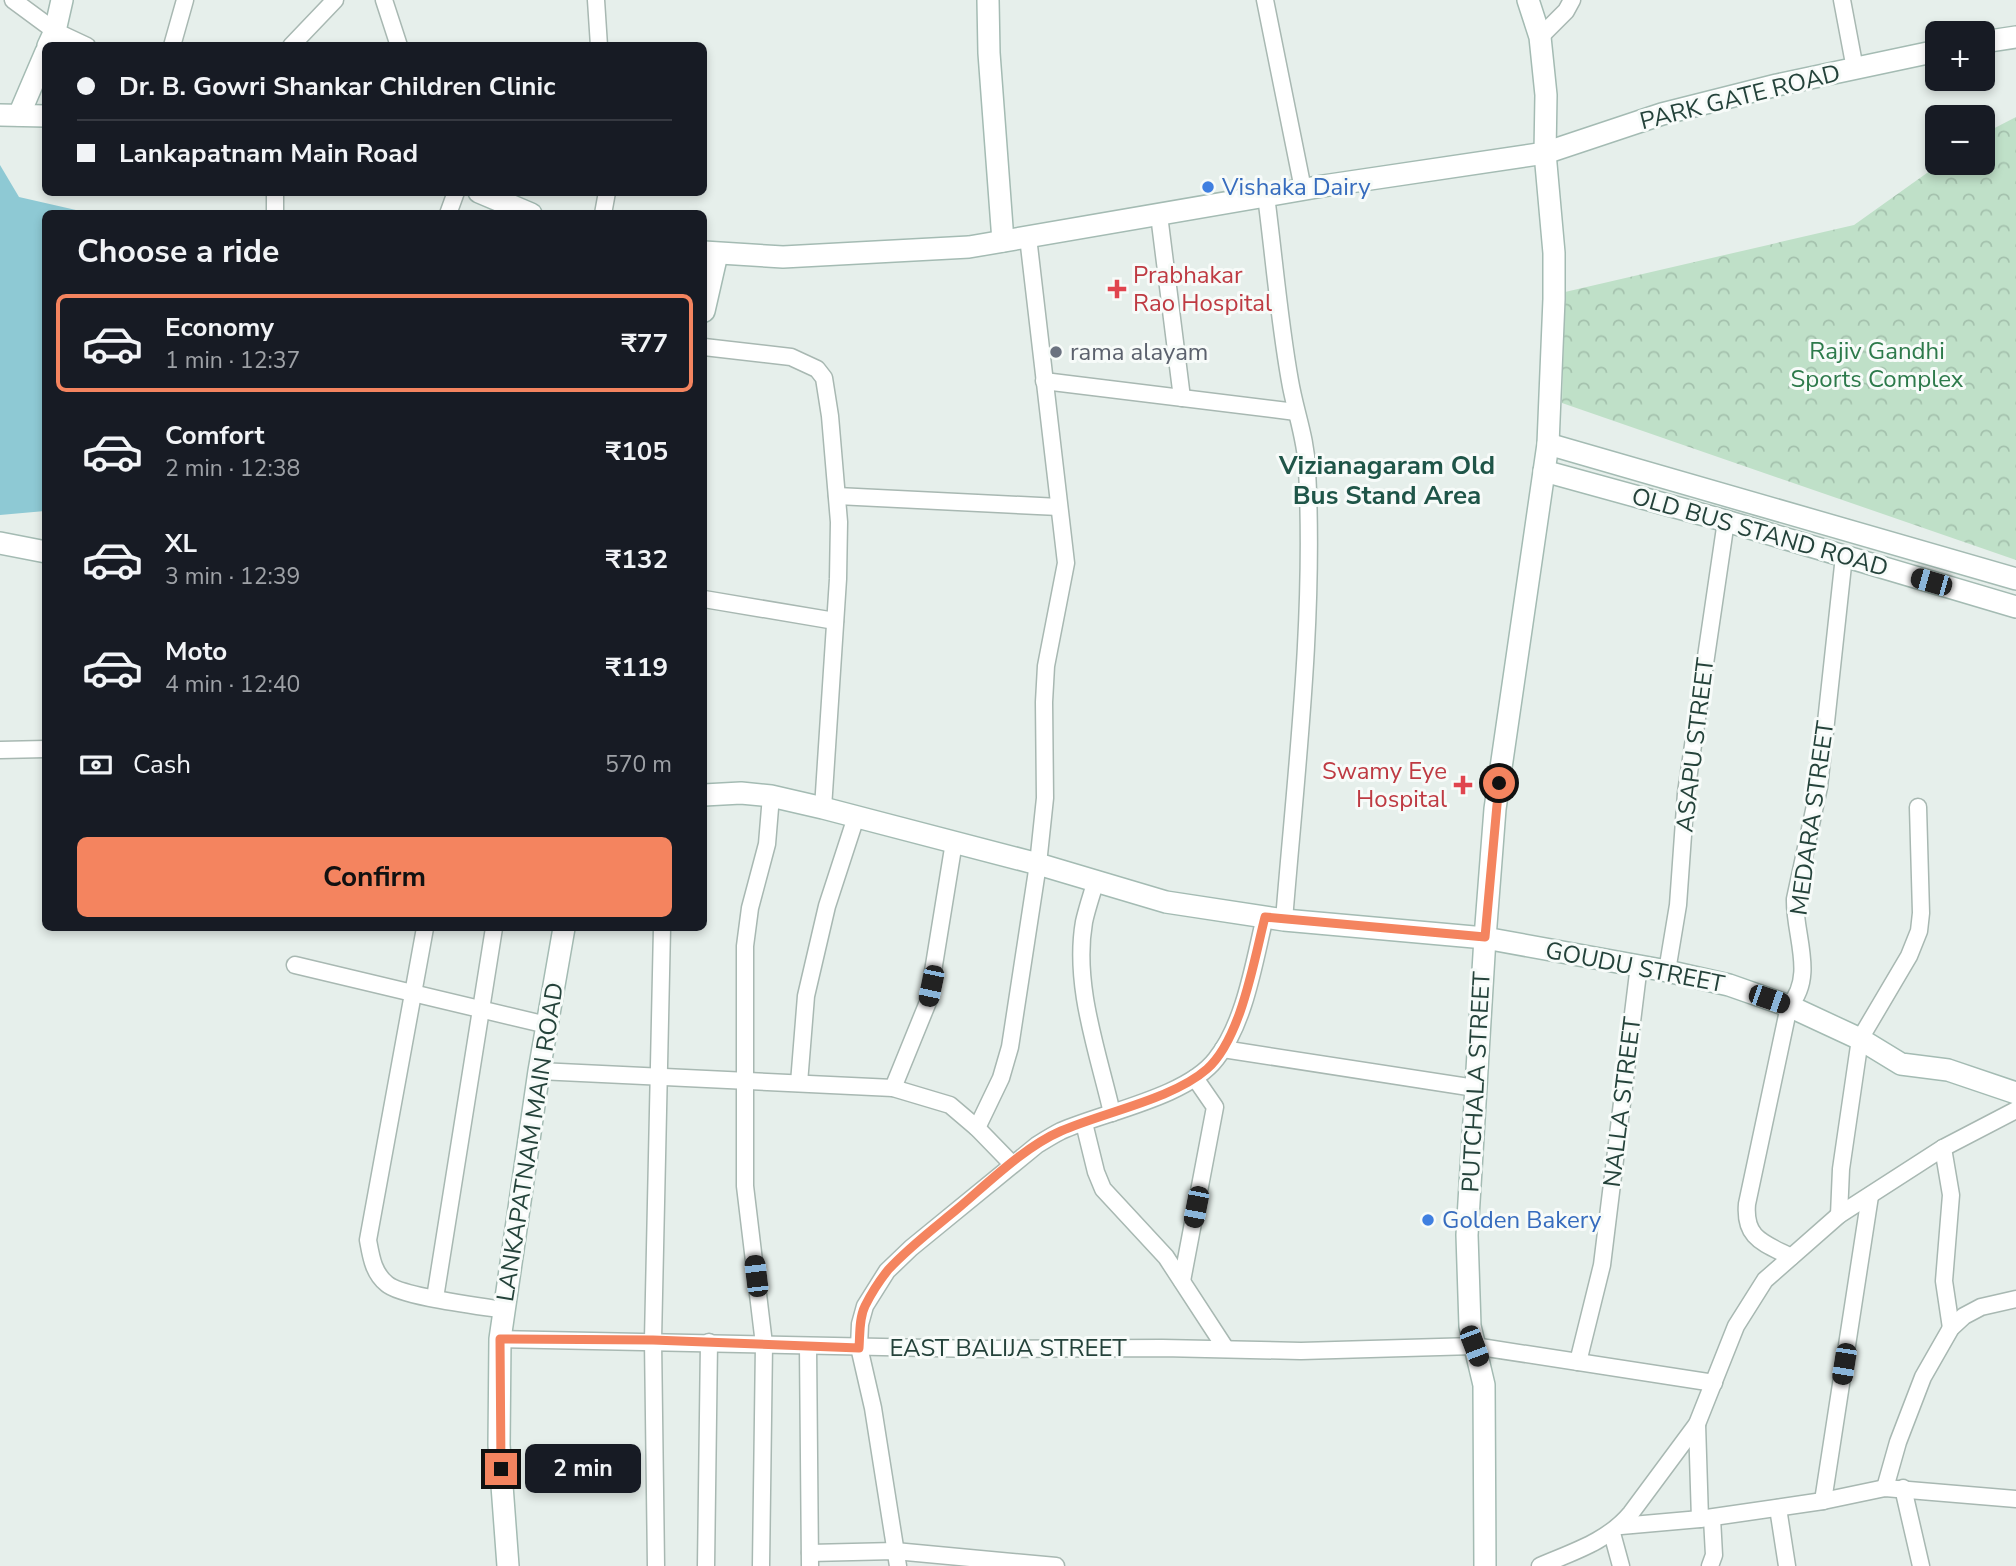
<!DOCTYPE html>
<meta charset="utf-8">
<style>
:root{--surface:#171b24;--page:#242831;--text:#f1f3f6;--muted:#9ea1a6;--line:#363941;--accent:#f4845f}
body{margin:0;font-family:"Nunito Sans",sans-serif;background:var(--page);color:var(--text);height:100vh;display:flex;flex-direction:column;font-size:26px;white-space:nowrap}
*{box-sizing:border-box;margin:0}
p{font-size:23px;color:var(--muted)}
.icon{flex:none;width:38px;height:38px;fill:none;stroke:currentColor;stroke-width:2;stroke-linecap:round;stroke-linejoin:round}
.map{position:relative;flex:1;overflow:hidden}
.details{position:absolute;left:42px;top:210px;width:665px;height:721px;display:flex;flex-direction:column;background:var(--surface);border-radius:10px;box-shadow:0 4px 10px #0003}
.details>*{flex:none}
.hud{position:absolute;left:42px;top:42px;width:665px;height:154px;border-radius:10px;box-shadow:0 4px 10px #0003;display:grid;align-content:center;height:154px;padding:0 35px;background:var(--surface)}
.buttons{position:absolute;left:1925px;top:21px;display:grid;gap:14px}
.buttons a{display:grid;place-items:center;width:70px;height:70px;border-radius:10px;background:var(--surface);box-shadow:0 4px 10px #0003;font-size:35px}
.end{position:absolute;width:32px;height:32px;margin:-16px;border:9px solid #f4845f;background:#111;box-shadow:0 0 0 4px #111}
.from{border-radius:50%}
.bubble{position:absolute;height:49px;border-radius:10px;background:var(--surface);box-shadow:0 4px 10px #0003;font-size:23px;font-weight:700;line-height:49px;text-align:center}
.car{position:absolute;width:21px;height:42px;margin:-21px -10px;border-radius:9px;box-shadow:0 0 5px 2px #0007;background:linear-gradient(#222 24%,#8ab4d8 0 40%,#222 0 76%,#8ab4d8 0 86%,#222 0)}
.hud b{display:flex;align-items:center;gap:24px;height:66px;font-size:26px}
.hud b+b{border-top:2px solid var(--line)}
.hud i{width:18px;height:18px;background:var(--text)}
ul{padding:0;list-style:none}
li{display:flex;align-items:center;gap:21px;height:98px;margin:0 14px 10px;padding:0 21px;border:4px solid transparent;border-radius:10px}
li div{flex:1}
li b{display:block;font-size:26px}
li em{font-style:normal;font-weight:700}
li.selected{border-color:var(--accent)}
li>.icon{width:63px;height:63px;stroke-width:1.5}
h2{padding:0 35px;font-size:32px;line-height:84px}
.pay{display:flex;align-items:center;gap:18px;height:77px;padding:0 35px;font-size:26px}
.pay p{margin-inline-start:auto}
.button{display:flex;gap:14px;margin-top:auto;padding:14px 35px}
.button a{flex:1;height:80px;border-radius:10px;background:var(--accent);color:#111;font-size:28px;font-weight:700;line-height:80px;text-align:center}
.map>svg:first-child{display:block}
</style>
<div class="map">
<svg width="2016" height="1566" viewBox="0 0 2016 1566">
<defs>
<pattern id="park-crowns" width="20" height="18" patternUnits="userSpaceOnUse" patternTransform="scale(1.75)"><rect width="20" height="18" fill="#bfe0c8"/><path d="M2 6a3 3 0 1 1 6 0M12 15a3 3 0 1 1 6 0" fill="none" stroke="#a4c1ad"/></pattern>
</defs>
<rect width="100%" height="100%" fill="#e6efeb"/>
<path fill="url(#park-crowns)" d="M2016,117v443l-454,-157 3,-111 289,-67 87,-62h42v-29z"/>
<path fill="#8ec9d4" d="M0,165l19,32 70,16 -43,1 -1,297 -45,4z"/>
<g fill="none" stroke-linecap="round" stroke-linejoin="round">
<defs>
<g id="street">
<path d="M13,0l42,31 32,15"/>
<path d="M384,0l15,46"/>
<path d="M596,0l3,46"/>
<path d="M1265,0l38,189"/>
<path d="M1842,0l13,69"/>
<path d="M1540,37l26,-26 6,-11"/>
<path d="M172,46l13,-46"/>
<path d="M291,46l44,-46"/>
<path d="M1266,196c8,61 13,124 24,185 5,30 16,57 17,88 8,150 -11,302 -23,451"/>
<path d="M275,214v-22"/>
<path d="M448,214l8,-22"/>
<path d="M603,214l4,-22"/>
<path d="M1159,215l23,183"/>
<path d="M704,347l87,10 26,12 7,9 6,38 9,106 -1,57 -15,229"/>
<path d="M1044,381l252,31"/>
<path d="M837,496l222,11"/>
<path d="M704,599l131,22"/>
<path d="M0,750l46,-1"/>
<path d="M1096,880c-4,14 -9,28 -12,42 -11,63 14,130 28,191"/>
<path d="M425,928l-57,312c3,16 5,33 19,44 15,13 93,22 117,26"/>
<path d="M295,965l252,60"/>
<path d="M1667,971l11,-66 8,-112 40,-272"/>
<path d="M1223,1049l252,39"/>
<path d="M539,1071l354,17 57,17 27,23 35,36"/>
<path d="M799,1083l7,-87 21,-90 29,-89"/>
<path d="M893,1088l35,-86 26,-160"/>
<path d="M1084,1123l12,49 7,17 63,68 60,92"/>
<path d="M977,1128l24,-50 9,-31 28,-183 7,-66 -1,-96 2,-36 20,-103 -38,-326"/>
<path d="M1943,1148l8,47 -7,86 7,47"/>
<path d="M1839,1215l2,-46 19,-130 49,-83 10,-25 2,-18 -3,-106"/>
<path d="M1791,1257c-27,-14 -47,-18 -44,-53l42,-198c27,-30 5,-71 6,-107l24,-112 25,-231"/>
<path d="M1182,1281l33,-174 -20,-29"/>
<path d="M435,1298l59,-370"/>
<path d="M500,1339l478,10 184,-1 139,3 173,-5 240,37"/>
<path d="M808,1346l2,220"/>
<path d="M1578,1362l24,-97 37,-300"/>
<path d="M1697,1424l3,95"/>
<path d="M1885,1488l13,-46 25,-65 28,-49 13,-12 17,-9 35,-8"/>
<path d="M1903,1488l18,78"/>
<path d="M1823,1501l47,-305"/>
<path d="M1778,1508l9,58"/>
<path d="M1621,1526l79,-7 123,-18 62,-13 131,11"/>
<path d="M1612,1533l9,33"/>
<path d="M810,1553l85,-2 161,15"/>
<path d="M656,1566l-3,-226 9,-412"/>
<path d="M706,1566l3,-224"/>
<path d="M761,1566l3,-222 -19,-158v-240l5,-38 17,-64 4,-48"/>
<path d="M898,1566l-25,-158 -14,-61 1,-23 5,-18 22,-35 24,-23 126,-103c8,-5 16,-10 24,-14 43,-19 126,-34 155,-72 29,-36 38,-97 49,-142"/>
<path d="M1540,1566c32,-14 67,-24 91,-53l66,-89 39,-98 29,-46 74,-65 104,-67 73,-38"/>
<path d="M1710,1566l4,-11 -2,-37"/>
</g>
<g id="secondary">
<path d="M988,0l1,53 14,188"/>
<path d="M1983,42l33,-5"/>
<path d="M48,46l7,-15 7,-31"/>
<path d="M0,115l46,1"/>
<path d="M19,115l27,-63"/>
<path d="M479,192l52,22"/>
<path d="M704,252l79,5 186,-10 354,-61 222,-33 117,-39 115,-29 160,-34"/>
<path d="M704,311l13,-57"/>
<path d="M1548,444l468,135"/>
<path d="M1544,471l182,50 290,86"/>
<path d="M0,543l46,9"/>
<path d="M704,795l37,-2 30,3 52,12 215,56 128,38 118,18 201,18 182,33 62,14 60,21 71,33 41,25 47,6 68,23"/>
<path d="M508,1566l-9,-121 1,-106 39,-268 25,-143"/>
<path d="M1485,1566l-1,-181 -14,-59 -3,-91 18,-297 10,-129 53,-365 6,-145v-46l-9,-100 1,-58 -6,-58 -12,-37"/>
</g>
</defs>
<use href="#street" stroke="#a8b8b2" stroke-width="19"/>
<use href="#secondary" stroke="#a4bbb3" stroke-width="24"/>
<use href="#street" stroke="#fff" stroke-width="16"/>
<use href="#secondary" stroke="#fff" stroke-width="21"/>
</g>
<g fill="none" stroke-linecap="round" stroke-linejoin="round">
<path stroke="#f4845f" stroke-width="9" d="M501,1469l-1,-130 153,1 206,8c1,-14 0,-30 6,-42 6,-12 15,-26 23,-36 20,-22 45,-41 68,-60 31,-26 68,-63 105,-79 43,-19 112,-32 146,-62 34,-30 47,-109 58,-152l220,20 14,-154"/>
</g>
<g fill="#3f7fe0" stroke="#f7fbf9" stroke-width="2.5">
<circle cx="1208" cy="187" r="7"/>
<circle cx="1428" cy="1220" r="7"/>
</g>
<g fill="#e0444e" stroke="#f7fbf9" stroke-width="2.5">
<path d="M1113.5 278.5h7v7h7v7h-7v7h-7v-7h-7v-7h7z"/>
<path d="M1459.5 774.5h7v7h7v7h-7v7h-7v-7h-7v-7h7z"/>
</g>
<circle fill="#6b7280" stroke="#f7fbf9" stroke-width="2.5" cx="1056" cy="352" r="7"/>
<g text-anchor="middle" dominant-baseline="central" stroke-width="6" stroke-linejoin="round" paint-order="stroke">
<g font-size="24" fill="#24423a" stroke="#f7fbf9">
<text transform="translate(1740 97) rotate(-14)">PARK GATE ROAD</text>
<text transform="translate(1760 532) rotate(16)">OLD BUS STAND ROAD</text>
<text transform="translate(1695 745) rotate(-83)">ASAPU STREET</text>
<text transform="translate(1812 818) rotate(-82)">MEDARA STREET</text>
<text transform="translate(1635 967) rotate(11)">GOUDU STREET</text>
<text transform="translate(1476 1082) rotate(-87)">PUTCHALA STREET</text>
<text transform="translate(1622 1102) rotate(-83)">NALLA STREET</text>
<text transform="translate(530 1142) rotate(-81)">LANKAPATNAM MAIN ROAD</text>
<text x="1008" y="1348">EAST BALIJA STREET</text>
</g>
<g font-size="24" fill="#366cbe" stroke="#f7fbf9" text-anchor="start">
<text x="1222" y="187">Vishaka Dairy</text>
<text x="1442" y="1220">Golden Bakery</text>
</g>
<g font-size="24" fill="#be3a42" stroke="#f7fbf9" text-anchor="start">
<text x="1133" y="275">Prabhakar<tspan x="1133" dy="28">Rao Hospital</tspan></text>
<text x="1447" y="771" text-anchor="end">Swamy Eye<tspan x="1447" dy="28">Hospital</tspan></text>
</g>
<g font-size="24" fill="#2d7a4b" stroke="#f7fbf9">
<text x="1877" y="351">Rajiv Gandhi<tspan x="1877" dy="28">Sports Complex</tspan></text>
</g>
<g font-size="24" fill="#5b616d" stroke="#f7fbf9" text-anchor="start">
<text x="1070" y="352">rama alayam</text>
</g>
<g font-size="26" font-weight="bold" fill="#1f5548" stroke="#f7fbf9">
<text x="1387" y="465">Vizianagaram Old<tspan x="1387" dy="30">Bus Stand Area</tspan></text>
</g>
</g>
</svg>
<div class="buttons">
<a>+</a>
<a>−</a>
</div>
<i class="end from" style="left:1499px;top:783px"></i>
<i class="end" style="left:501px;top:1469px"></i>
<div class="bubble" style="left:525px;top:1444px;width:116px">2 min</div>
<i class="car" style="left:1931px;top:582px;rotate:286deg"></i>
<i class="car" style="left:931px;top:986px;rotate:192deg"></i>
<i class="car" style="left:1769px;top:999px;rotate:109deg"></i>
<i class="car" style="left:1196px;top:1207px;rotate:191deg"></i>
<i class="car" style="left:756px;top:1276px;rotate:353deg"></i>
<i class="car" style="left:1474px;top:1346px;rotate:159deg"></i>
<i class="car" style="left:1844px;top:1364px;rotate:189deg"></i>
<div class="hud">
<b><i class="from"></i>Dr. B. Gowri Shankar Children Clinic</b>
<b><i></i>Lankapatnam Main Road</b>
</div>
<section class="details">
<h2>Choose a ride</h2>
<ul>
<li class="selected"><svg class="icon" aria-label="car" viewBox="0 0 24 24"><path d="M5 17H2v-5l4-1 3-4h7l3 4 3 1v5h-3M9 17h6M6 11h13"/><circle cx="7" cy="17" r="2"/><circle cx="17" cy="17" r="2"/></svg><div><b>Economy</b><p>1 min · 12:37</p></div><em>₹77</em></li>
<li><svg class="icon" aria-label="car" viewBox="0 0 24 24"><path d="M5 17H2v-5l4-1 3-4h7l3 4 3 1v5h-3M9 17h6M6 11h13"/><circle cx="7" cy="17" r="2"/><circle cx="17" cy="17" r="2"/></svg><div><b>Comfort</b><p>2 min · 12:38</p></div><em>₹105</em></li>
<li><svg class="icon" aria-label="car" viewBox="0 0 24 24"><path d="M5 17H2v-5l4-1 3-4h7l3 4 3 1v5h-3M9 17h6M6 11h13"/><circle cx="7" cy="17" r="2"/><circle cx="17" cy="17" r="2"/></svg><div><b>XL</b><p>3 min · 12:39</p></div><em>₹132</em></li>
<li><svg class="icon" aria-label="car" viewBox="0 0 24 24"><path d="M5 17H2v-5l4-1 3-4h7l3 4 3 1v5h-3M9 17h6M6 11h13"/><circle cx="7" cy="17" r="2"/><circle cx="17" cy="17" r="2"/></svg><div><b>Moto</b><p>4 min · 12:40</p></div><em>₹119</em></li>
</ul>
<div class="pay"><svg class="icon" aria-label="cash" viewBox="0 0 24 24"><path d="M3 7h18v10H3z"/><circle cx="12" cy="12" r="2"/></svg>Cash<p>570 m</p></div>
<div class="button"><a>Confirm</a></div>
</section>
</div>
